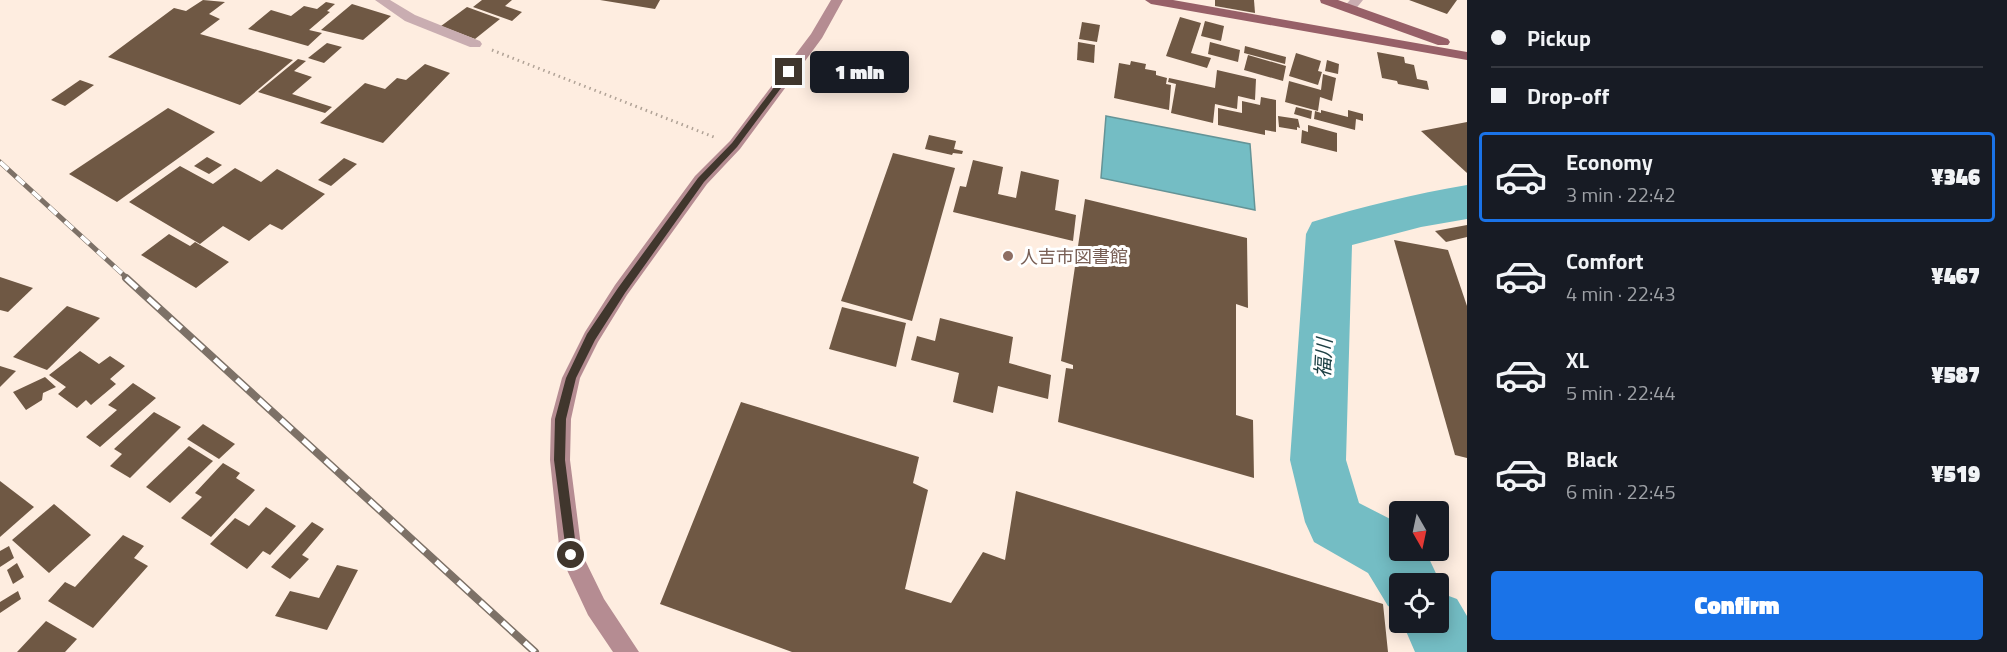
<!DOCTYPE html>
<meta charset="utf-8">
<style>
:root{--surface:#171b24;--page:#242831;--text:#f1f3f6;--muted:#9ea1a6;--line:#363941;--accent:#1a73e8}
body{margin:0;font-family:"Titillium Web","Noto Sans JP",sans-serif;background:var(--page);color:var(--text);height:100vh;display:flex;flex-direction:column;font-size:22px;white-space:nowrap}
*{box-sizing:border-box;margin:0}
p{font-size:20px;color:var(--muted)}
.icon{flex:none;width:33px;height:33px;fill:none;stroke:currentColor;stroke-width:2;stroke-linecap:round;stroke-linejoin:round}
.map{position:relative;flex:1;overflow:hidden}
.side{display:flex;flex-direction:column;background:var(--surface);width:540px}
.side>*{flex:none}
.top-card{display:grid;align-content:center;height:132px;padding:0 24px;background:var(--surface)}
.needle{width:39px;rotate:171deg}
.tools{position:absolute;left:1389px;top:501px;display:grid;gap:12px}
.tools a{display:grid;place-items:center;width:60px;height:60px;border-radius:6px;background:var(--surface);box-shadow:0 3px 15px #0003;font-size:30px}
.end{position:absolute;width:27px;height:27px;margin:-14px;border:8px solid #40362d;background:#fff;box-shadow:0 0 0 3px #fff}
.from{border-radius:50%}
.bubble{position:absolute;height:42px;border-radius:6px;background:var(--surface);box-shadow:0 3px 15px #0003;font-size:20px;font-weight:800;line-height:42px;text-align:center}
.top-card b{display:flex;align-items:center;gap:21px;height:57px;font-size:22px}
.top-card b+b{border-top:2px solid var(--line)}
.top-card i{width:15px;height:15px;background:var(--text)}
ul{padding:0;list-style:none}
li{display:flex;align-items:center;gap:18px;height:90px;margin:0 12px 9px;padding:0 12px;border:3px solid transparent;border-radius:6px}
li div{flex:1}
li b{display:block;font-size:22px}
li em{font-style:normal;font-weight:800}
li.selected{border-color:var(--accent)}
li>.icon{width:54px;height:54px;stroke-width:1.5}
.primary-button{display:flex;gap:12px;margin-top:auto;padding:12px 24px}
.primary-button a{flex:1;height:69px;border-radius:6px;background:var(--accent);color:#fff;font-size:24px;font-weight:800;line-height:69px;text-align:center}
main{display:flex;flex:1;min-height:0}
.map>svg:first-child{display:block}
</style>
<main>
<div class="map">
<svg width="1467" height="652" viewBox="0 0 1467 652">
<rect width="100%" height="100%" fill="#feede0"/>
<path fill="#74bdc4" stroke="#649497" stroke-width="1.5" d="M1106,116l144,28 5,66 -154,-32z"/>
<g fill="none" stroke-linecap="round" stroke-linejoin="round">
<g fill="#74bdc4" fill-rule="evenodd">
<path d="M1467,185v34l-46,8 -69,18 -6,215 13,43 41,21v26h25l16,34 -3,7v-7h-38v27l-12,-5 -20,-33 -54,-31 -9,-20 -15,-62 16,-226 6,-12c51,-16 103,-28 155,-37z"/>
<path d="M1438,592l19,7 10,17v36h-52l-13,-30h36z"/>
</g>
</g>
<g fill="#6f5844">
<path d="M203,0l22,2 -16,12 11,5 -20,15 93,26 -53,45 -132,-48 66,-49 12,3z"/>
<path d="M482,0h30l-7,6 17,6 -10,9 -39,-14z"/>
<path d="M600,0h60l-5,9z"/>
<path d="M1215,0h39l1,13 -40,-7z"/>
<path d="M1409,0h48l-10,14z"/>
<path d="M326,2l9,2 -8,7 3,1 -21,18 13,3 -14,13 -60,-17 23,-19 20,6 13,-10 13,3z"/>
<path d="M352,4l39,12 -28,24 -42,-10z"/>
<path d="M467,7l33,12 -25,20 -34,-13z"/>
<path d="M1180,17l21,6 -10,30 20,5 -4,10 -41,-12z"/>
<path d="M1205,21l19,5 -3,15 -20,-5z"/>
<path d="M1082,22l18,3 -3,17 -18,-3z"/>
<path d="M1078,42l17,3 -1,18 -17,-3z"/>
<path d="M1210,42l30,8 -2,12 -30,-8z"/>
<path d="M327,43l15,4 -18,16 -16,-5z"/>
<path d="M1245,46l41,11 -1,7 -41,-11z"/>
<path d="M1377,52l27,5 1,6 9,2 3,14 10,2 2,9 -31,-6 -1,-3 -15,-3z"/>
<path d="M1296,53l25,8 -3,10 4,1 -4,13 -29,-9z"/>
<path d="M1248,55l38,11 -3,15 -39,-11z"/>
<path d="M298,59l8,2 -12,10 18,6 -20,17 40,13 -7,6 -67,-21z"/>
<path d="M1327,60l12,4 -1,10 -13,-3z"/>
<path d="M1131,61l15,3 -1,5 11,2v4l11,3 -1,6 5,1 -2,25 -55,-12 5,-35 11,2z"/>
<path d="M425,64l25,9 -67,70 -63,-20 45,-40 20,6 12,-11 9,2z"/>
<path d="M1217,70l39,9 -1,21 -17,-4 -1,13 -22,-5 -2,19 -42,-10 5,-29 -8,-2 1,-4 46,10z"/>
<path d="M1323,74l13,4 -4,23 -12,-4 -2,14 -33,-9 4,-21 32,9z"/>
<path d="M80,80l14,5 -29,21 -14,-6z"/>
<path d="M1261,97l15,3v32l-11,-2v5l-47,-10v-17l24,5v-12l18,4z"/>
<path d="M1296,107l16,4 -1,8 -17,-5z"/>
<path d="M168,108l47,24 -98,70 -48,-28z"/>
<path d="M1321,110l27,7v-7l15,4v7l-7,-2 -1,11 -41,-11 1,-8 6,2z"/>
<path d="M1278,116l20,3 2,9 -3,-1v3l-18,-3z"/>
<path d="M1467,122v51l-46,-42z"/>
<path d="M1308,125l29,8v19l-36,-9 1,-13 6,2z"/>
<path d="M929,135l27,6 -2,8 9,2 -1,3 -9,-1 -1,2 -27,-6z"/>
<path d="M893,153l62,15 -43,153 -71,-20z"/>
<path d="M207,157l15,8 -13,9 -15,-8z"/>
<path d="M344,158l13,6 -26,22 -13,-6z"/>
<path d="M973,160l30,7 -5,27 18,4 5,-27 38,9 -4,30 21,5 -3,26 -120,-29 7,-26 6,1z"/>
<path d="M180,166l33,18 22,-16 26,14 16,-13 48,25 -43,36 -12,-6 -21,17 -26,-15 -23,18 -71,-42z"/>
<path d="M1085,199l162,39 1,70 -12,-4v111l17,5 1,58 -196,-56 8,-54 7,1v-4l-12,-4z"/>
<path d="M1467,225v12l-21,5 -11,-11z"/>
<path d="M169,234l21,12 5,-4 34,20 -33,26 -55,-33z"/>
<path d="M1394,240l54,10 19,56v152l-12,-3z"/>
<path d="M0,277l33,11 -25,24 -8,-2z"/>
<path d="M67,306l33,12 -53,52 -34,-13z"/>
<path d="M842,307l64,16 -10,44 -67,-18z"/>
<path d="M940,318l73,19 -4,26 42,12 -3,24 -50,-13 -5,27 -40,-11 6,-29 -48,-13 6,-24 18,5z"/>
<path d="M80,351l19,13 11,-8 15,10 -15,13 6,5 -25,21 -5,-5 -9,8 -19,-14 8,-7 -17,-12z"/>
<path d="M0,366l16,5 -16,16z"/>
<path d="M45,377l11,10 -13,6 -1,7 -16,10 -13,-18z"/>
<path d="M133,383l23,15 -56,49 -14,-10 31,-27 -9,-5z"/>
<path d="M741,402l178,55 -6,26 15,7 -23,99 46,14 32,-51 22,8 11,-69 367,113 5,48h-596l-132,-48z"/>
<path d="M154,412l27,15 -51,51 -20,-12 12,-12 -8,-5z"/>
<path d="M203,424l32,20 -16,15 -32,-20z"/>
<path d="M189,446l24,15 -43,42 -24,-16z"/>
<path d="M223,463l17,10 -4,5 19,12 -44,47 -30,-19 21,-21 -7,-4z"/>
<path d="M0,481l34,26 -34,30z"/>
<path d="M54,504l37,31 -42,38 -37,-33z"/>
<path d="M266,507l30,19 -26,29 -7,-4 -16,18 -37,-25 25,-26 14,8z"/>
<path d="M312,522l12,7 -22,26 7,4 -19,20 -19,-12z"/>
<path d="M123,535l21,11 -10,12 14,8 -55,62 -45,-27 17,-19 10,5z"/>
<path d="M9,546l5,12 -14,9v-16z"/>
<path d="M17,563l7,14 -11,7 -6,-14z"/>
<path d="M337,565l21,5 -31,60 -52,-14 15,-25 29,7z"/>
<path d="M18,591l3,8 -21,14v-11z"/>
<path d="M46,621l31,18 -12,13h-48z"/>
</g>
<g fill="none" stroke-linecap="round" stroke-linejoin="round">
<path stroke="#b1a397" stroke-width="3" stroke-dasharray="1.5 4" stroke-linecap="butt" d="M492,50l222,87"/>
<g fill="#c9adb1" fill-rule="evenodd">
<path d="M375,0h15l25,15 65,26 2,3 -2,3h-10l-65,-26z"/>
<path d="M1350,0h13l-9,11h-10l-1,-3z"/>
</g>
<path fill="#b58c92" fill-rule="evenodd" d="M831,0h12l-21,38 -82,111 -33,35 -80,111 -29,47 -18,36 -9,41 -1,41 12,94 22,45 35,53h-26l-25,-37 -28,-60 -10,-95 1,-41 11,-41 23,-46 30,-47 80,-109 35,-35 81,-107z"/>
<g fill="#976068" fill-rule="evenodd">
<path d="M1145,0h28l294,52v8l-316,-56z"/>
<path d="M1320,0h18l110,39 2,3 -2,3h-10l-117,-42z"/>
</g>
<defs>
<path id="rail-far1" d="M0,162l128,117"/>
<path id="rail" d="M126,278l409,374"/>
</defs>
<use href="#rail-far1" stroke="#7d7167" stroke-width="5"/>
<use href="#rail" stroke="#7d7167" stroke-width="8"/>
<use href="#rail-far1" stroke="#fff" stroke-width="4" stroke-dasharray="11" stroke-linecap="butt"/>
<use href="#rail" stroke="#fff" stroke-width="5" stroke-dasharray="15" stroke-linecap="butt"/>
</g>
<path fill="#40362d" d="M787,70l6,2 -56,75 -33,35 -79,111 -30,47 -19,38 -10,41 -1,41 12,95 -6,6 -4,-2 -13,-99 1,-41 11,-41 21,-44 31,-46 80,-110 34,-35z"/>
<circle fill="#8d6e63" stroke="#fff" stroke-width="2" cx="1008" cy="256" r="6"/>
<g text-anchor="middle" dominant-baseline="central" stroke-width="6" stroke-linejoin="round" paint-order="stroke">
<g font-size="18" fill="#785e54" stroke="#fff" text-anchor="start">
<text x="1020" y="256">人吉市図書館</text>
</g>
<g font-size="20" font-style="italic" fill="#1e4145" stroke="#fff">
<text transform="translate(1323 358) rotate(-87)">福川</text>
</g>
</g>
</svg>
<div class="tools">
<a><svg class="needle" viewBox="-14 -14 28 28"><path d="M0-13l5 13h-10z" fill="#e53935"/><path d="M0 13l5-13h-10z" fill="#9ea1a6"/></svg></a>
<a><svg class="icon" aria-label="locate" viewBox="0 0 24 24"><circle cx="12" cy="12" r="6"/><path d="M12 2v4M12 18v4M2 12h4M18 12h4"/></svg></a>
</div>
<i class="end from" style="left:571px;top:555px"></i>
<i class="end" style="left:789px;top:72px"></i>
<div class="bubble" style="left:810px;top:51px;width:99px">1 min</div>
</div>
<section class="side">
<div class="top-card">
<b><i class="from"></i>Pickup</b>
<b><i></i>Drop-off</b>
</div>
<ul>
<li class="selected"><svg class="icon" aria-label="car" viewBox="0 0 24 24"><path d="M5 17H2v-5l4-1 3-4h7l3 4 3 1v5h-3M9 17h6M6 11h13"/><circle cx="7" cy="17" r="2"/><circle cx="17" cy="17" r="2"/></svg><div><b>Economy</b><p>3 min · 22:42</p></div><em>¥346</em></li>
<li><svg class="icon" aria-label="car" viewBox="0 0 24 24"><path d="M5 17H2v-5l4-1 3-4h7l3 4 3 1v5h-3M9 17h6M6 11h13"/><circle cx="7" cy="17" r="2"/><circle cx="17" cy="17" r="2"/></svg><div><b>Comfort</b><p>4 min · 22:43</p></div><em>¥467</em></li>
<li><svg class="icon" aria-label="car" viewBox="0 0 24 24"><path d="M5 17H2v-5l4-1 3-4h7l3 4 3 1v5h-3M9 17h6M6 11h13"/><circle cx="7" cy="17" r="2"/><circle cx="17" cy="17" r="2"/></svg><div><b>XL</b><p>5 min · 22:44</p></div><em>¥587</em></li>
<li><svg class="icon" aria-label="car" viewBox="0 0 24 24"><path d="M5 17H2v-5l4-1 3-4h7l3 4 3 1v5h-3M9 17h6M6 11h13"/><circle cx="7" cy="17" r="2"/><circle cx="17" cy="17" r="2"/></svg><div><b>Black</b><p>6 min · 22:45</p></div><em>¥519</em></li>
</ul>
<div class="primary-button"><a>Confirm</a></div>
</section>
</main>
